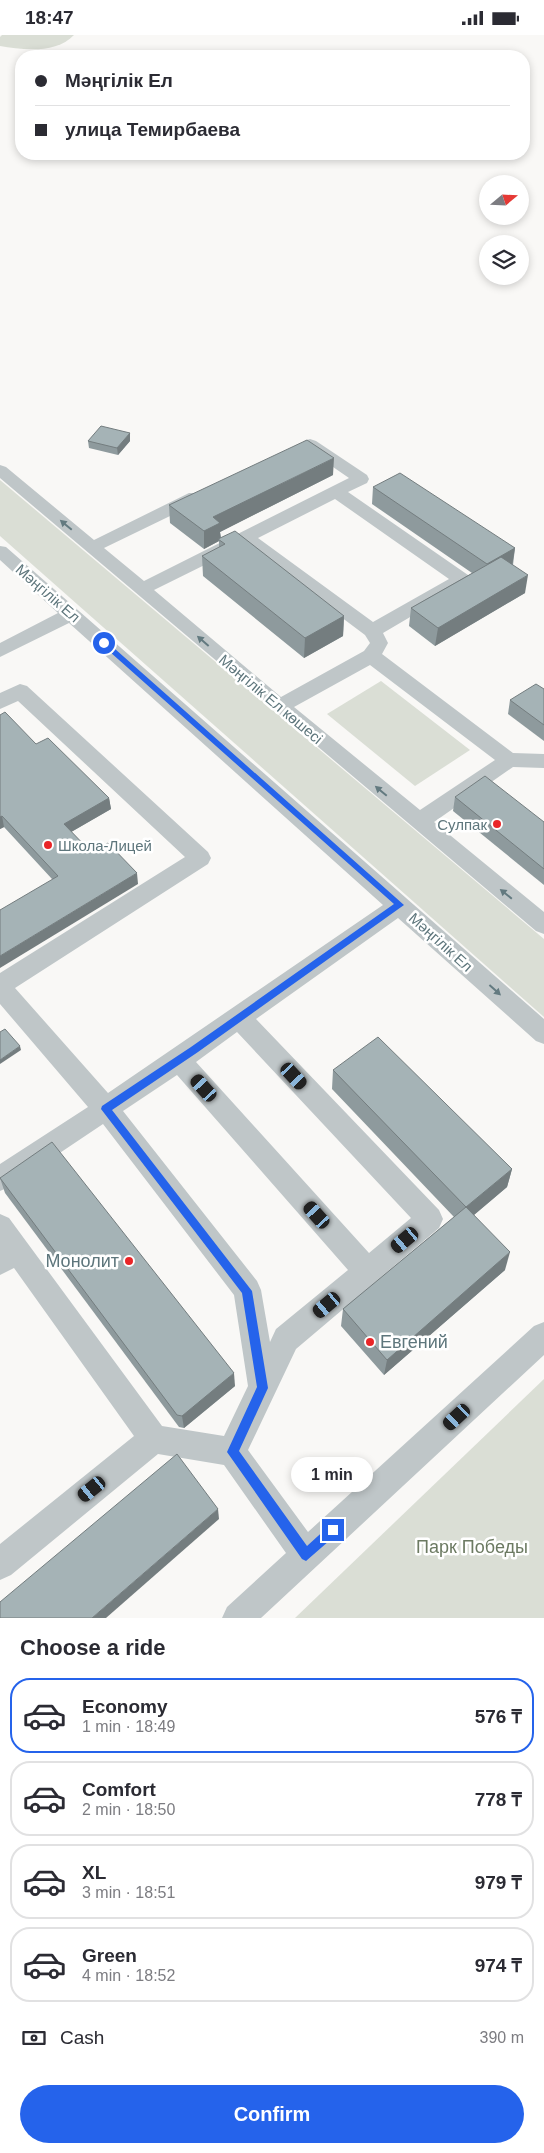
<!DOCTYPE html>
<meta charset="utf-8">
<style>
:root{--surface:#fff;--page:#f2f2f3;--text:#2b2b33;--muted:#7c7c81;--line:#e1e1e2;--accent:#2563eb}
body{margin:0;font-family:Helvetica,sans-serif;background:var(--page);color:var(--text);height:100vh;display:flex;flex-direction:column;font-size:19px;white-space:nowrap}
*{box-sizing:border-box;margin:0}
p{font-size:16px;color:var(--muted)}
.icon{flex:none;width:28px;height:28px;fill:none;stroke:currentColor;stroke-width:2;stroke-linecap:round;stroke-linejoin:round}
.map{position:relative;height:1583px;overflow:hidden}
.panel{display:flex;flex-direction:column;background:var(--surface);flex:1}
.panel>*{flex:none}
.banner{position:absolute;left:15px;top:15px;width:515px;height:110px;border-radius:20px;box-shadow:0 2px 8px #0003;display:grid;align-content:center;height:110px;padding:0 20px;background:var(--surface)}
.needle{width:32px;rotate:71deg}
.tools{position:absolute;left:479px;top:140px;display:grid;gap:10px}
.tools a{display:grid;place-items:center;width:50px;height:50px;border-radius:50%;background:var(--surface);box-shadow:0 2px 8px #0003;font-size:25px}
.end{position:absolute;width:22px;height:22px;margin:-11px;border:6px solid #2563eb;background:#fff;box-shadow:0 0 0 2px #fff}
.from{border-radius:50%}
.bubble{position:absolute;height:35px;border-radius:18px;background:var(--surface);box-shadow:0 2px 8px #0003;font-size:16px;font-weight:700;line-height:35px;text-align:center}
.car{position:absolute;width:15px;height:30px;margin:-15px -8px;border-radius:6px;box-shadow:0 0 4px 1px #0007;background:linear-gradient(#222 24%,#8ab4d8 0 40%,#222 0 76%,#8ab4d8 0 86%,#222 0)}
.banner b{display:flex;align-items:center;gap:18px;height:48px;font-size:19px}
.banner b+b{border-top:1px solid var(--line)}
.banner i{width:12px;height:12px;background:var(--text)}
ul{padding:0;list-style:none}
li{display:flex;align-items:center;gap:15px;height:75px;margin:0 10px 8px;padding:0 10px;border:2px solid var(--line);border-radius:20px}
li div{flex:1}
li b{display:block;font-size:19px}
li em{font-style:normal;font-weight:700}
li.selected{border-color:var(--accent)}
li>.icon{width:45px;height:45px;stroke-width:1.5}
h2{padding:0 20px;font-size:22px;line-height:60px}
.pay{display:flex;align-items:center;gap:12px;height:55px;padding:0 20px;font-size:19px}
.pay p{margin-inline-start:auto}
.button{display:flex;gap:10px;margin-top:auto;padding:10px 20px}
.button a{flex:1;height:58px;border-radius:30px;background:var(--accent);color:#fff;font-size:20px;font-weight:700;line-height:58px;text-align:center}
.status{display:flex;justify-content:space-between;align-items:center;height:35px;padding:0 25px;background:var(--surface);direction:ltr}
.status svg{height:14px;fill:currentColor}
.map>svg:first-child{display:block}
</style>
<div class="status"><b>18:47</b><svg viewBox="0 0 49 12"><path d="M0 12V9h3v3zM5 12V6h3v6zM10 12V3h3v9zM15 12V0h3v12zM26 1h20v11H26zM47 4h2v5h-2z"/></svg></div>
<div class="map">
<svg width="544" height="1583" viewBox="0 0 544 1583">
<rect width="100%" height="100%" fill="#f9f8f6"/>
<g fill="#daded5">
<path d="M2,0h72c-18,19 -51,15 -74,11v-9z"/>
<path d="M0,445l544,459v78l-544,-481z"/>
<path d="M381,646l89,69 -55,36 -88,-72z"/>
<path d="M544,1344v239h-249z"/>
</g>
<g fill="none" stroke-linecap="round" stroke-linejoin="round">
<g fill="#bfc6c8" fill-rule="evenodd">
<path d="M310,404l6,2 51,34 2,4 -2,4 -19,9 120,83 3,4 -3,4 -85,50 5,10 -6,11 131,99 31,1v14l-31,-1 -79,55 110,90v22l-8,-3 -536,-453v-13l6,2 88,73 95,-47h12l2,4 -2,4 -97,47 40,33 205,-103 -45,-31 -2,-3 2,-3zM335,464l114,80 -76,43 -115,-84zM245,510l120,90 5,8 -6,8 -83,46 -127,-107zM370,630l125,95 -75,50 -126,-103z"/>
<path d="M0,511l6,1 538,472v25l-8,-3 -138,-123 -142,101 183,191 4,9 -4,9 -143,121 -48,101 60,82 226,-206 10,-4v33l-283,263h-39l5,-11 59,-54 -62,-88 -66,-11 -147,121 -11,5v-36l134,-108 -120,-168 -14,7v-61l9,4 153,208 62,10 24,-50 -14,-91 -131,-171 -94,63 -9,4v-27l88,-57 -88,-103v-31l185,-116 -167,-156 -18,8v-16l20,-9 7,2 181,166 3,6 -3,6 -193,124 93,105 275,-188 -314,-282 -69,34v-14l58,-30 -58,-53zM237,997l174,186 -42,35 -173,-191zM177,1040l171,195 -72,59 -6,13 -9,-52 -4,-9 -134,-170z"/>
</g>
</g>
<g fill="#8e9a9d">
<path d="M130,398v8l-12,14 -29,-7 -1,-7z"/>
<path d="M333,440l-113,57 1,6 123,78 -1,20 -39,22 -101,-82 -1,-20 17,-8v-7l-15,8 -34,-26 -1,-18z"/>
<path d="M373,452l142,61 -2,17 12,28 -90,53 -26,-20 2,-18 61,-35 -100,-69z"/>
<path d="M544,654v52l-36,-27 2,-14z"/>
<path d="M0,680l36,29 73,54 2,11 -40,23 21,21 46,31 -86,-5 -48,-52 -4,2z"/>
<path d="M455,762l89,25v63l-91,-74z"/>
<path d="M333,1035l179,99 -5,18 -33,28 31,55 -121,105 -43,-49 2,-17 111,-92 -122,-128z"/>
<path d="M0,1143l235,208 -51,42 -5,-1 -174,-234z"/>
</g>
<g fill="#747d7f">
<path d="M130,398v8l-12,14 -1,-7z"/>
<path d="M334,423l-1,17 -113,57 1,8 -3,-1 1,2 -15,8v-18l9,-14z"/>
<path d="M515,513l-3,18 -25,-2z"/>
<path d="M528,540l-3,18 -90,53 3,-18z"/>
<path d="M344,581l-1,20 -39,22 1,-20z"/>
<path d="M109,763l2,11 -45,26 -2,-11z"/>
<path d="M2,781l2,11 -4,2v-12z"/>
<path d="M137,838l1,11 -138,84v-12z"/>
<path d="M20,1011l1,4 -21,14v-4z"/>
<path d="M512,1134l-5,18 -45,38 4,-18z"/>
<path d="M510,1217l-5,18 -121,105 3,-15z"/>
<path d="M234,1338l1,13 -51,42 -2,-12z"/>
<path d="M218,1474l1,10 -113,99h-14z"/>
</g>
<g fill="#a5b3b6" stroke="#747d7f">
<path d="M101,391l29,7 -13,15 -29,-7z"/>
<path d="M307,405l27,18 -121,59 7,6 -16,8 -35,-26z"/>
<path d="M400,438l115,75 -28,16 -114,-77z"/>
<path d="M235,496l109,85 -39,22 -103,-82 23,-12 -7,-5z"/>
<path d="M501,522l27,18 -90,53 -27,-20z"/>
<path d="M536,649l8,5v36l-34,-25z"/>
<path d="M5,677l31,32 12,-6 61,60 -45,26 28,29 16,-10 29,30 -137,83v-46l58,-34 -56,-60 -2,1v-102z"/>
<path d="M485,741l59,46v47l-89,-72z"/>
<path d="M5,994l15,17 -20,14v-28z"/>
<path d="M378,1002l134,132 -46,38 -133,-137z"/>
<path d="M52,1107l182,231 -52,43 -5,-1 -177,-237z"/>
<path d="M466,1172l44,45 -123,108 -44,-51z"/>
<path d="M177,1419l41,55 -126,109h-92v-16z"/>
</g>
<defs><path id="oneway-solid" d="M-6-.8H1V-3.2L6.5 0L1 3.2V.8H-6Z" transform="scale(1.25)"/></defs>
<g fill="#637a80">
<use href="#oneway-solid" transform="translate(66 490) rotate(-140)"/>
<use href="#oneway-solid" transform="translate(203 606) rotate(-139)"/>
<use href="#oneway-solid" transform="translate(381 756) rotate(-140)"/>
<use href="#oneway-solid" transform="translate(506 859) rotate(-141)"/>
<use href="#oneway-solid" transform="translate(495 955) rotate(42)"/>
</g>
<path fill="#2563eb" d="M101,606h5l298,264 -206,147 -86,58 140,181 16,97 -29,63 68,95 22,-20 4,-2 4,2 2,4 -2,4 -31,27 -4,-2 -75,-107 30,-65 -15,-94 -141,-184 1,-3 89,-59 203,-143 -293,-260z"/>
<g fill="#e92527" stroke="#fff" stroke-width="2">
<circle cx="497" cy="789" r="5"/>
<circle cx="48" cy="810" r="5"/>
<circle cx="129" cy="1226" r="5"/>
<circle cx="370" cy="1307" r="5"/>
</g>
<g text-anchor="middle" dominant-baseline="central" stroke-width="5" stroke-linejoin="round" paint-order="stroke">
<g font-size="15" fill="#5e767c" stroke="#fff">
<text transform="translate(48 558) rotate(41)">Мәңгілік Ел</text>
<text transform="translate(271 664) rotate(40)">Мәңгілік Ел көшесі</text>
<text transform="translate(441 907) rotate(42)">Мәңгілік Ел</text>
</g>
<g font-size="15" fill="#5e767c" stroke="#fff" text-anchor="end">
<text x="487" y="789">Сулпак</text>
<text x="58" y="810" text-anchor="start">Школа-Лицей</text>
</g>
<g font-size="18" fill="#5e767c" stroke="#fff" text-anchor="end">
<text x="119" y="1226">Монолит</text>
<text x="380" y="1307" text-anchor="start">Евгений</text>
</g>
<g font-size="18" fill="#6c7a62" stroke="#fff">
<text x="472" y="1512">Парк Победы</text>
</g>
</g>
</svg>
<div class="tools">
<a><svg class="needle" viewBox="-14 -14 28 28"><path d="M0-13l5 13h-10z" fill="#e53935"/><path d="M0 13l5-13h-10z" fill="#7c7c81"/></svg></a>
<a><svg class="icon" aria-label="layers" viewBox="0 0 24 24"><path d="M12 4l9 5-9 5-9-5zM3 14l9 5 9-5"/></svg></a>
</div>
<i class="end from" style="left:104px;top:608px"></i>
<i class="end" style="left:333px;top:1495px"></i>
<div class="bubble" style="left:291px;top:1422px;width:82px">1 min</div>
<i class="car" style="left:294px;top:1041px;rotate:137deg"></i>
<i class="car" style="left:204px;top:1053px;rotate:318deg"></i>
<i class="car" style="left:317px;top:1180px;rotate:318deg"></i>
<i class="car" style="left:405px;top:1205px;rotate:230deg"></i>
<i class="car" style="left:327px;top:1270px;rotate:230deg"></i>
<i class="car" style="left:457px;top:1382px;rotate:227deg"></i>
<i class="car" style="left:92px;top:1454px;rotate:231deg"></i>
<div class="banner">
<b><i class="from"></i>Мәңгілік Ел</b>
<b><i></i>улица Темирбаева</b>
</div>
</div>
<section class="panel">
<h2>Choose a ride</h2>
<ul>
<li class="selected"><svg class="icon" aria-label="car" viewBox="0 0 24 24"><path d="M5 17H2v-5l4-1 3-4h7l3 4 3 1v5h-3M9 17h6M6 11h13"/><circle cx="7" cy="17" r="2"/><circle cx="17" cy="17" r="2"/></svg><div><b>Economy</b><p>1 min · 18:49</p></div><em>576 ₸</em></li>
<li><svg class="icon" aria-label="car" viewBox="0 0 24 24"><path d="M5 17H2v-5l4-1 3-4h7l3 4 3 1v5h-3M9 17h6M6 11h13"/><circle cx="7" cy="17" r="2"/><circle cx="17" cy="17" r="2"/></svg><div><b>Comfort</b><p>2 min · 18:50</p></div><em>778 ₸</em></li>
<li><svg class="icon" aria-label="car" viewBox="0 0 24 24"><path d="M5 17H2v-5l4-1 3-4h7l3 4 3 1v5h-3M9 17h6M6 11h13"/><circle cx="7" cy="17" r="2"/><circle cx="17" cy="17" r="2"/></svg><div><b>XL</b><p>3 min · 18:51</p></div><em>979 ₸</em></li>
<li><svg class="icon" aria-label="car" viewBox="0 0 24 24"><path d="M5 17H2v-5l4-1 3-4h7l3 4 3 1v5h-3M9 17h6M6 11h13"/><circle cx="7" cy="17" r="2"/><circle cx="17" cy="17" r="2"/></svg><div><b>Green</b><p>4 min · 18:52</p></div><em>974 ₸</em></li>
</ul>
<div class="pay"><svg class="icon" aria-label="cash" viewBox="0 0 24 24"><path d="M3 7h18v10H3z"/><circle cx="12" cy="12" r="2"/></svg>Cash<p>390 m</p></div>
<div class="button"><a>Confirm</a></div>
</section>
